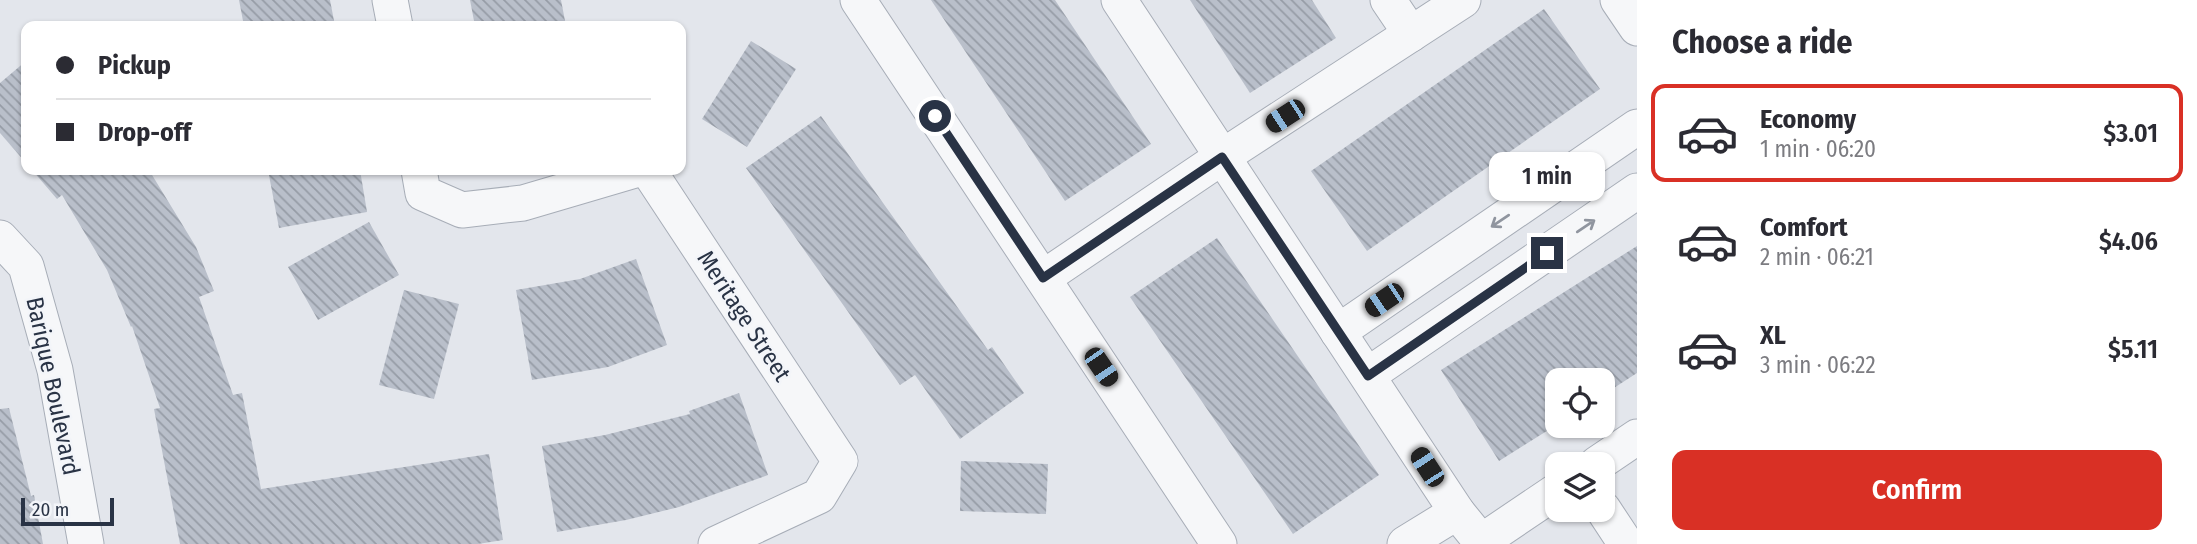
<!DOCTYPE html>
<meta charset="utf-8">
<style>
:root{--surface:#fff;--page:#f2f2f3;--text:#2b2b33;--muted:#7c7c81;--line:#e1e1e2;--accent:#d93025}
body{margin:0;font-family:"Fira Sans Condensed",sans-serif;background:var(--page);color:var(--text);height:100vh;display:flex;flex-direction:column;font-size:26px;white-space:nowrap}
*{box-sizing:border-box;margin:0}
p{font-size:23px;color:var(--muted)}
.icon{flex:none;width:38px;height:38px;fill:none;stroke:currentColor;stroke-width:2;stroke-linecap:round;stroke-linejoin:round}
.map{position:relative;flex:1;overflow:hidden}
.side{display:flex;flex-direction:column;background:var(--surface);width:560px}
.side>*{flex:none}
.top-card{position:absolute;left:21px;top:21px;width:665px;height:154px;border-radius:14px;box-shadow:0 2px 5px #0004;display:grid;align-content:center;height:154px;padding:0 35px;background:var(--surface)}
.tools{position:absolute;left:1545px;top:368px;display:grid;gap:14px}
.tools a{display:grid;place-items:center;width:70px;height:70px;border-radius:14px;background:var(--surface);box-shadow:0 2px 5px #0004;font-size:35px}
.scale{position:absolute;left:21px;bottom:18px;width:93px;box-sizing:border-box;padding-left:7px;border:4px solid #293345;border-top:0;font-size:19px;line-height:24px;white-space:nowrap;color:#293345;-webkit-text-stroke:5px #f3f5f9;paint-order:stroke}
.end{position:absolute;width:32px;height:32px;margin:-16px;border:9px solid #293345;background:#fff;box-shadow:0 0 0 4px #fff}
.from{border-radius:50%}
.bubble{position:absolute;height:49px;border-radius:14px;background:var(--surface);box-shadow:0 2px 5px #0004;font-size:23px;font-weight:600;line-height:49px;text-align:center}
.car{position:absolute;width:21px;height:42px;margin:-21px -10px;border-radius:9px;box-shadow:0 0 5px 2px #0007;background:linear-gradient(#222 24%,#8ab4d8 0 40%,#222 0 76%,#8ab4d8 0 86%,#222 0)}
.top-card b{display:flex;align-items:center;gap:24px;height:66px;font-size:26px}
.top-card b+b{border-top:2px solid var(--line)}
.top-card i{width:18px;height:18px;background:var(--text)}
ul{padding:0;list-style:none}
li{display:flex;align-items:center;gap:21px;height:98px;margin:0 14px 10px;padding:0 21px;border:4px solid transparent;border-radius:14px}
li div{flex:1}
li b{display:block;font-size:26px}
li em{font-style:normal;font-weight:600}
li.active{border-color:var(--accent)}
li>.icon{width:63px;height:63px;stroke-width:1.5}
h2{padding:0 35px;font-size:32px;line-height:84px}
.cta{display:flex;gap:14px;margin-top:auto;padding:14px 35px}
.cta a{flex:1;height:80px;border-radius:14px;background:var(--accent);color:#fff;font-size:28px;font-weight:600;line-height:80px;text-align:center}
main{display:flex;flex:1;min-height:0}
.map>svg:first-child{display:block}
</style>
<main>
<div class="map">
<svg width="1637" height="544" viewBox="0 0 1637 544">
<defs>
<pattern id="building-back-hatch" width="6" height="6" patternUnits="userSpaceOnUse" patternTransform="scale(1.75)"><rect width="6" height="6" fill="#b9bfca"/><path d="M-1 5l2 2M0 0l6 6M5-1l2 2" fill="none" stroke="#969ca6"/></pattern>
</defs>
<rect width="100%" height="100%" fill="#e3e6ec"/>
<g fill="url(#building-back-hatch)">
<path d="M239,0h91l5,26h-91z"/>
<path d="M470,0h91l5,26h-91z"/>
<path d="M931,0h124l96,144 -86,57z"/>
<path d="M1190,0h122l24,38 -86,55z"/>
<path d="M1544,9l56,80 -233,162 -56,-80z"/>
<path d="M751,41l45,28 -49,78 -45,-28z"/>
<path d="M26,61v102l-26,-30v-50z"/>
<path d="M821,116l167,234 4,-3 32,46 -64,46 -45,-64 -15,10 -154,-217z"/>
<path d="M32,170h117l47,77 18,44 -15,6 34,98 9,-2 19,96 228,-35 14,86 -25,4h-298l-26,-135 6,-1 -28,-82 -1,1 -24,-57 -45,-75 -5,4z"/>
<path d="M268,170h92l7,42 -88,16z"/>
<path d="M369,222l30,53 -81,45 -30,-53z"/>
<path d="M1217,238l162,237 -86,59 -163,-237z"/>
<path d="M1637,246v127l-34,22v-15h-45v44l-59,37 -58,-91z"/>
<path d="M636,259l31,86 -59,22 -76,13 -16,-90 64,-11z"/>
<path d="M404,290l55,14 -25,95 -55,-14z"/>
<path d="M739,393l29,82 -89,32 -53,13 -69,12 -15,-86 63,-11 85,-21 -1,-3z"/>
<path d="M9,408l22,88 3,-1 9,49h-43v-135z"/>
<path d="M961,461l87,3 -2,50 -86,-3z"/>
</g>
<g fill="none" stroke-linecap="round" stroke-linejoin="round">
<defs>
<g id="minor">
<path d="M390,0l5,26"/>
<path d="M858,0l361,544"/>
<path d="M1119,0l338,512 26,32"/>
<path d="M1388,0l23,34"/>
<path d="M1618,0l19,28"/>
<path d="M419,170l4,23 39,17 61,-7 112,-33"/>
<path d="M648,170l192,291 -21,35 -103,48"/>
<path d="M0,238l26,28 29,104 31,174"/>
<path d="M1043,278l179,-121 241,-157"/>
<path d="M1338,332l299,-205"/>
<path d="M1368,375l269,-184"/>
<path d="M1597,464l40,-27"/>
<path d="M1603,509l23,35"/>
<path d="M1481,542l77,-52"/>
<path d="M1405,544l52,-32"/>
</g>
</defs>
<use href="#minor" stroke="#a7adb7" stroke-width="37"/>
<use href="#minor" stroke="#f6f7f9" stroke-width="35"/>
</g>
<defs><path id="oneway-shaft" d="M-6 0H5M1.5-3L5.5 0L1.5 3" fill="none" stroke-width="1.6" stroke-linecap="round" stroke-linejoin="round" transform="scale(1.75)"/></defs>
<g stroke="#90959f">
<use href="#oneway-shaft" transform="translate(1500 221) rotate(146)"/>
<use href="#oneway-shaft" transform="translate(1586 226) rotate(-34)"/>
</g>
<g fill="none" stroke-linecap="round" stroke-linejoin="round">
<path stroke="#293345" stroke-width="9" d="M935,116l108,162 179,-121 146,219 179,-123"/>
</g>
<g text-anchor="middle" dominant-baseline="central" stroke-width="5" stroke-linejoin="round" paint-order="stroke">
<g font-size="24" fill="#293345" stroke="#f3f5f9">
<text transform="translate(744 316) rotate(57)">Meritage Street</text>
<text transform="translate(53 386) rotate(78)">Barique Boulevard</text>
</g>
</g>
</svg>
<div class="tools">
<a><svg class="icon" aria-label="locate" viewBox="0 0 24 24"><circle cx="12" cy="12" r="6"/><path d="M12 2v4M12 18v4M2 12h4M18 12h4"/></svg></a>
<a><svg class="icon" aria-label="layers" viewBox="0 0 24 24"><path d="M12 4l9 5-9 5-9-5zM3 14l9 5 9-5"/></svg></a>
</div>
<div class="scale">20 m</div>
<i class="end from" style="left:935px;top:116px"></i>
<i class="end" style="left:1547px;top:253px"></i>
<div class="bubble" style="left:1489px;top:152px;width:116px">1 min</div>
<i class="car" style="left:1285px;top:116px;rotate:237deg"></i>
<i class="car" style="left:1384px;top:300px;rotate:236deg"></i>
<i class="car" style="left:1101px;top:367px;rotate:146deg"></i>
<i class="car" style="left:1427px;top:467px;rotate:327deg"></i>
<div class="top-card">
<b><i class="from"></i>Pickup</b>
<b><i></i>Drop-off</b>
</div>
</div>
<section class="side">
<h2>Choose a ride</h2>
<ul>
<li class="active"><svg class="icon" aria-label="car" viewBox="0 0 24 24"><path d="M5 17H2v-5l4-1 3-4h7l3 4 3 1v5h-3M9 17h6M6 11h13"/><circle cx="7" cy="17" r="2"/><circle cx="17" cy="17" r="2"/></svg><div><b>Economy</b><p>1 min · 06:20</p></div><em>$3.01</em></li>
<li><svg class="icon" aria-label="car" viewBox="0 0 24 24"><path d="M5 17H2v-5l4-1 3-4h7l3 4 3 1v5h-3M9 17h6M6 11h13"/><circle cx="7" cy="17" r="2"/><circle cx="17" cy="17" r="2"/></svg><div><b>Comfort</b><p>2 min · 06:21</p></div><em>$4.06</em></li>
<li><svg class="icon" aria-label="car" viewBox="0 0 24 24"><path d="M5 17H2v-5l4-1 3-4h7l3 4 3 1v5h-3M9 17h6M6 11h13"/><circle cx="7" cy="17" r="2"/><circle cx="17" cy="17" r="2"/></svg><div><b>XL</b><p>3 min · 06:22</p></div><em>$5.11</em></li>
</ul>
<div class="cta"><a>Confirm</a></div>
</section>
</main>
